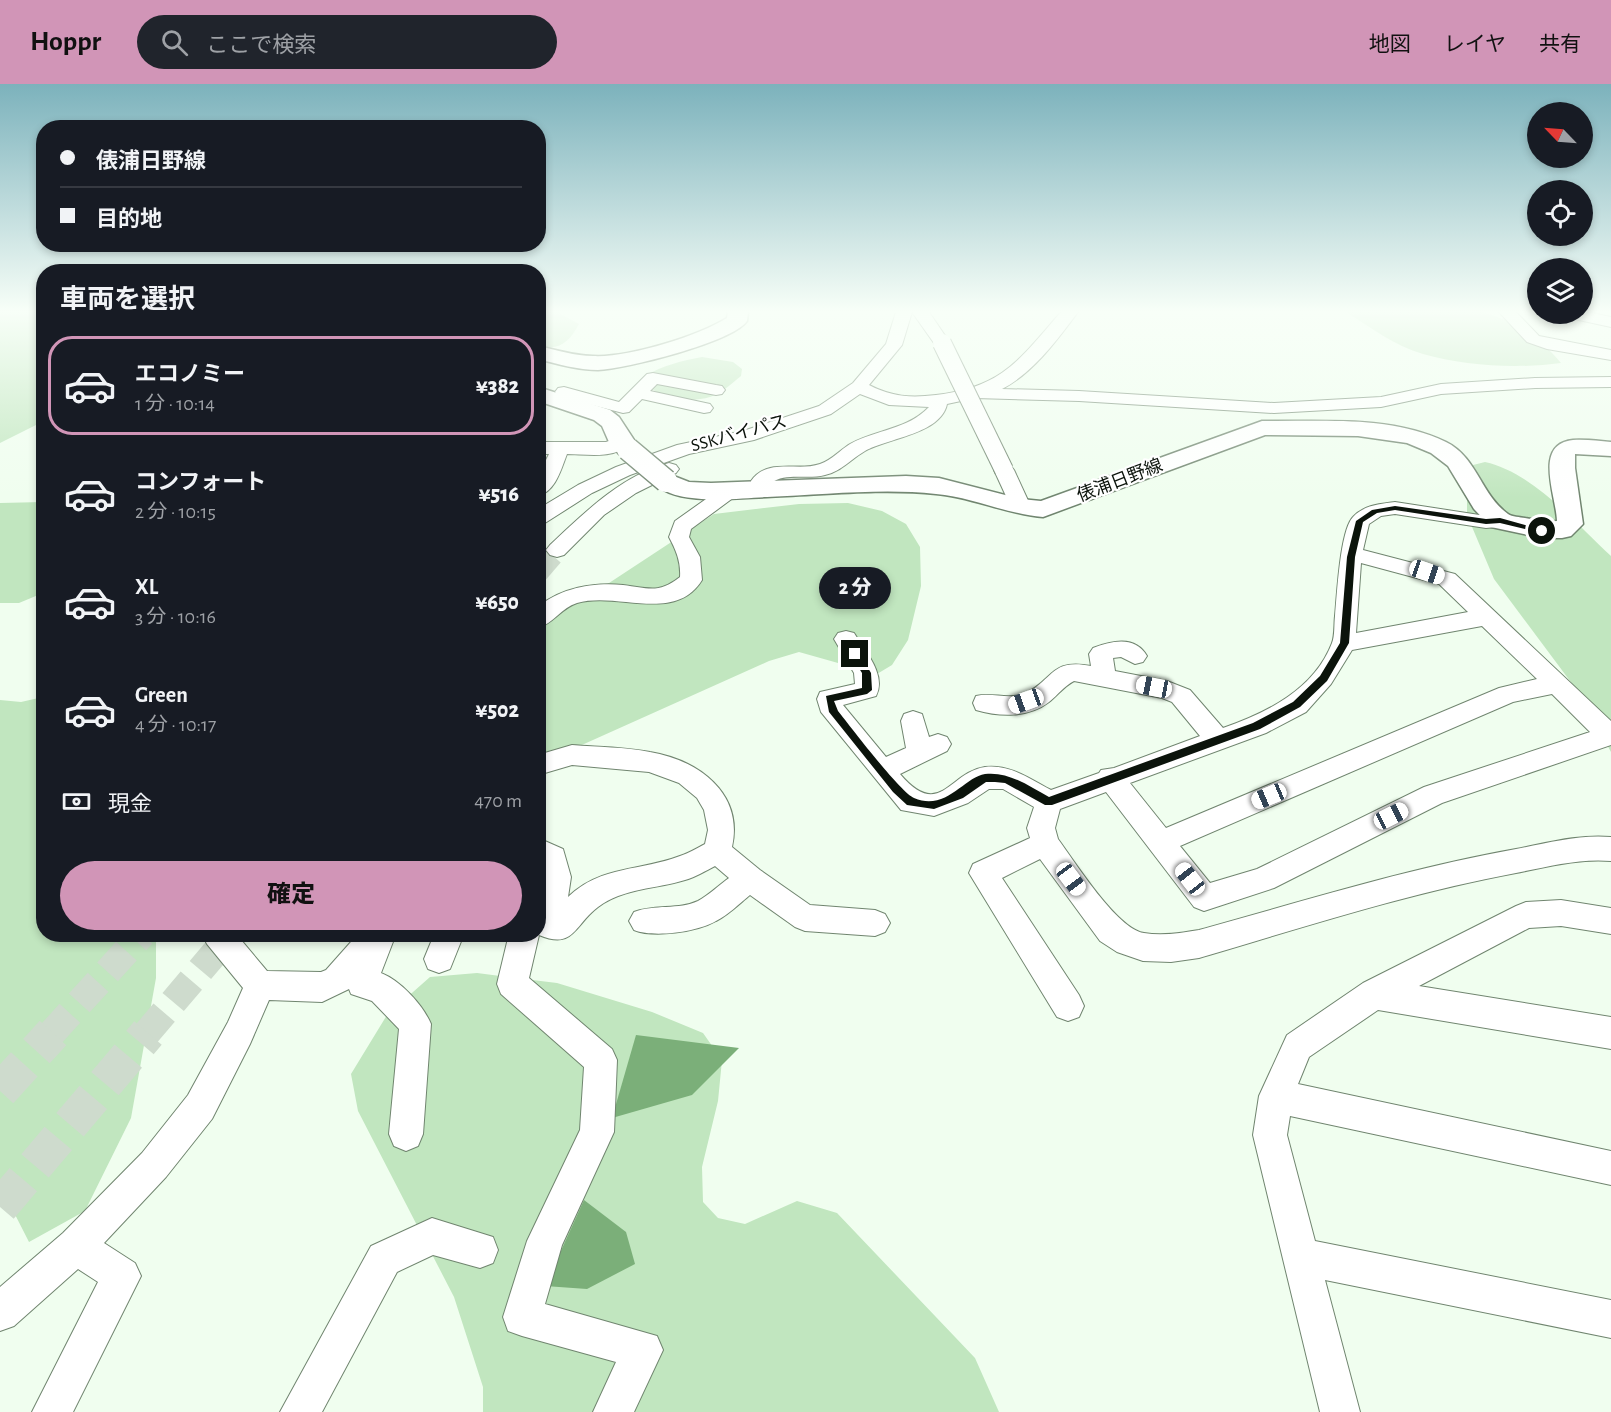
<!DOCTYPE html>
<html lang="ja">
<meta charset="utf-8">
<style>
:root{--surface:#171b24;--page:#20242c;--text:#f1f3f6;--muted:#9ea1a6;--line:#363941;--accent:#d195b7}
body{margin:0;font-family:"Alegreya Sans","Noto Sans JP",sans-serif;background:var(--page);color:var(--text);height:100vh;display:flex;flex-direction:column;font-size:22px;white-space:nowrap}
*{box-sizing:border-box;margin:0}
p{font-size:20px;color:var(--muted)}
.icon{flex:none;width:33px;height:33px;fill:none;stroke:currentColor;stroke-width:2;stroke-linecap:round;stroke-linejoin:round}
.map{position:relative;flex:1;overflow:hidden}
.sheet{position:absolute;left:36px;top:180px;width:510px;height:678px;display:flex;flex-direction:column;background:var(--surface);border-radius:24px;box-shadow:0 3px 9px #0003}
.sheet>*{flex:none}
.banner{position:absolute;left:36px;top:36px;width:510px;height:132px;border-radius:24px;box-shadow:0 3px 9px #0003;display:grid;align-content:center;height:132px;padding:0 24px;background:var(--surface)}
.needle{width:39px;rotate:295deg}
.fabs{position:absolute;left:1527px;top:18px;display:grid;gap:12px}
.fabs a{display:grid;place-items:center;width:66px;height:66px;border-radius:50%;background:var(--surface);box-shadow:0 3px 9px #0003;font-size:30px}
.end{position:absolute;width:27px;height:27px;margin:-14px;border:8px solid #0b130b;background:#fff;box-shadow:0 0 0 3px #fff}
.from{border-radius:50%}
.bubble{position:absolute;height:42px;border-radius:21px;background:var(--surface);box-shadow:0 3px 9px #0003;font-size:20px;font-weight:800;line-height:42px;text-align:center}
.car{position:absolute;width:18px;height:36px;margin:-18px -9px;border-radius:8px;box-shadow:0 0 4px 2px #0007;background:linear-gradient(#fff 24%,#345 0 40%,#fff 0 76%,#345 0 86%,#fff 0)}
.banner b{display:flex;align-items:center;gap:21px;height:57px;font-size:22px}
.banner b+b{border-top:2px solid var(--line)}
.banner i{width:15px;height:15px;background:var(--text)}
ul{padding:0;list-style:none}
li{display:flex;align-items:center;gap:18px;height:99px;margin:0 12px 9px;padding:0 12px;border:3px solid transparent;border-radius:24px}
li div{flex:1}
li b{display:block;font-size:22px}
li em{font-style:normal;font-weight:800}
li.on{border-color:var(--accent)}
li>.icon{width:54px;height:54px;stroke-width:1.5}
h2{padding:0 24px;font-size:27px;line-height:72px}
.pay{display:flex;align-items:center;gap:15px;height:66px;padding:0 24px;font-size:22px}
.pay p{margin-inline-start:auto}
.button{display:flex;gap:12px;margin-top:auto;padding:12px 24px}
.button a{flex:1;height:69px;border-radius:36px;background:var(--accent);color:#111;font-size:24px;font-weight:800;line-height:69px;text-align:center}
header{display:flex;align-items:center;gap:36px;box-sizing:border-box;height:84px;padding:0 30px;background:var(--accent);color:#111}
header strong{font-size:28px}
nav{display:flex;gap:33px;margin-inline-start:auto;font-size:21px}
.search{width:420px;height:54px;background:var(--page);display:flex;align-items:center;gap:15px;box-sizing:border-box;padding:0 21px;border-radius:33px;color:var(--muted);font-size:22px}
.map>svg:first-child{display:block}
</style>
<header>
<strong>Hoppr</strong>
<div class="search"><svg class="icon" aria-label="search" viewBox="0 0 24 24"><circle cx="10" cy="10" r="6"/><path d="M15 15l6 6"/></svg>ここで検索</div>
<nav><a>地図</a><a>レイヤ</a><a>共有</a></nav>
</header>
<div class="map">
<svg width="1611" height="1328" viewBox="0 0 1611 1328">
<rect width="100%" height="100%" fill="#f0feef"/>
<g fill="#c1e6bf">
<path d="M0,228h43l1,109 -44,22z"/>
<path d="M539,228h18l22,12c-9,17 -20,28 -40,21z"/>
<path d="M1346,228h136c32,9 57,25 79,51 -44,6 -96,3 -138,-9 -28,-8 -53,-27 -77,-42z"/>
<path d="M702,273l31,5 9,7 -1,7c-9,7 -19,17 -31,21 -20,6 -60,4 -65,-21 18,-11 37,-15 57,-19z"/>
<path d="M1485,378c49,11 90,61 126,94v196l-35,-63 -82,-110 -27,-64v-24l6,-26z"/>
<path d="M43,418v91l-24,10h-19v-100z"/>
<path d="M848,419l34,8 24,13 14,23 1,39 -13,54 -16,25 -15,9 -78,-22 -30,9 -205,92 -25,7 -1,-135 68,-40 108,-71 85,-10z"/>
<path d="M43,613l1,237 112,1v43l-25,140 -46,93 -56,31 -29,-57v-485l21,2z"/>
<path d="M477,889l80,10 95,29 51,21 19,27 -4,41 -16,66 1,35 15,16 27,6 52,-23 40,12 138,145 24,54h-516v-25l-29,-90 -96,-186 -7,-37 36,-59 43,-38z"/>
</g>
<g fill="#7baf79">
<path d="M636,951l103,13 -47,47 -80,23z"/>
<path d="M584,1116l42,32 9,32 -48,25 -42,-3z"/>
</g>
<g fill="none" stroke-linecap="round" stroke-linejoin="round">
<path stroke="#cedbcd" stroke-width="22" stroke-dasharray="22 11" stroke-linecap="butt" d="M538,488l19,-22"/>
<g stroke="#cedbcd" stroke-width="28" stroke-dasharray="28 14" stroke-linecap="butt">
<path d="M51,950l91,-100"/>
<path d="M146,950l85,-100"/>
</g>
<g stroke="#cedbcd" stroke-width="36" stroke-dasharray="36 18" stroke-linecap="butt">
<path d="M0,1007l53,-58"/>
<path d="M0,1123l148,-174"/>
</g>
<defs>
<g id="minor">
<path d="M896,228h16l-10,33 -33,40c23,12 42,13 67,10 67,-8 83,-35 125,-83h17c-21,28 -45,61 -76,77l77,2 195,12 107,-6 60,-13 94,-6 76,-1v10l-76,1 -94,6 -60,13 -107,6 -195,-12 -104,-3 -28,6c-6,30 -59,34 -82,47 -14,8 -23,20 -40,24 -17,5 -39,-3 -54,8l-3,10h-14l-3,-4v-8c17,-24 47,-9 69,-17 12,-4 20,-14 30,-20 27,-15 57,-14 79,-37l-40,-2 -29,-11 -29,20 -77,26 -65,14 -59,21 -38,18 -47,30 -7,1v-15l40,-24 38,-18 61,-22 66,-14 76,-25 34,-23 33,-39z"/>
<path d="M912,228h17l21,31 -2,3h-12z"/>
<path d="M1499,228h17l23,24 72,14v10l-64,-11 -20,-7z"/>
<path d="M1587,228l24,5v10l-46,-10 -2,-3z"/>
<path d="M653,289l63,12 6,1 3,4 -3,4 -6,1 -59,-11 -7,7 60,13 3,4 -3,4 -6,1 -62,-14 -13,13 -6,1 -65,-17 -3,-4 3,-4 6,-1 55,15 28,-28z"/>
<path d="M620,353l7,2 2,4c-12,17 -44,11 -62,11 -6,15 -11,37 -29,42v-20l11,-22h-11v-12h68z"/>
<path d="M669,379l7,2 3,4 -3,4 -40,20 -32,22 -40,40 -7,2 -7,-2 -4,-5 4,-5c34,-32 72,-70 119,-82z"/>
<path d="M1004,380l7,2 3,4 17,37 -3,4 -7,2 -7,-2 -3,-4 -17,-37 3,-4z"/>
<path d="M730,401l7,2 3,4 -3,4 -46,34 -2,8 11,20 2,23c-27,44 -85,11 -125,23 -16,5 -23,20 -39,25v-21c22,-19 56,-25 85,-22 25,3 36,9 57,-8 1,-15 -4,-27 -11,-40l6,-16 48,-34z"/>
<path d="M1395,418l91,14h21l3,5 -3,5 -21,2 -91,-14 -14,2 -12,8 -6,26 92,24 156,147v24l-169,58 -168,85 -70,23 -10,-4 -88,-115 -46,17 -5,19 3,11c17,23 59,90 86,94 18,3 37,0 55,-3 105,-29 210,-62 317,-81 31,-6 64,-15 95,-12v24c-31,-3 -65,6 -95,12 -107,20 -212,54 -317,85l-28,4 -28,-1 -26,-9 -17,-11 -60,-82 -38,19 77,117 5,11 -5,11 -11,4 -11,-4 -88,-144 4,-9 57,-26 -3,-10 7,-21 -31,-18h-14l-21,14 -34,13 -33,-6 -80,-98 -4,-13 3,-7 35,-8 -1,-11 -20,-34 4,-6 8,-2 8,2c11,18 33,42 22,63l-33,9 43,52 20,-9 -5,-27 3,-7 9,-3 9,3 7,23 9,-3 9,3 4,7 -4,7 -47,23c40,47 49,-2 85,-7 25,-3 45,12 66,23l48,-17 2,-3 13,-2 86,-32 -28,-34 -10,-4 -88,-17c-10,5 -16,14 -25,21 -21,16 -49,15 -73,8l-3,-7 3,-7c16,-4 32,4 48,-2 30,-13 25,-36 67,-28l-2,-12 4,-6c18,-7 42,-13 54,8l-4,6 -8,2 -14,-7 -8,1 2,13 52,10 23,9 33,38c43,-15 91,-38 109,-85 3,-7 2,-19 3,-27 2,-20 5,-86 18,-99 11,-12 27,-13 42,-15zM1361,479l78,21 29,28 -112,21zM1482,542l55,53 -38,9 -333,140 -36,-45 136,-50 40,-21 25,-28 21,-34zM1552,610l38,38 -166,55 -167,82 -47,14 -30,-37 333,-144z"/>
<path d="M572,661c26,2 53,2 78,7 48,8 94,41 82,95l28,23 50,35 65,5 10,4 5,9 -5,9 -10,4 -70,-5 -10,-4 -45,-32c-11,9 -22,20 -34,26 -19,11 -62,17 -82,9l-5,-9 5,-9c20,-8 45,-2 64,-11 11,-6 21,-16 31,-23l-14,-12c-10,5 -19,11 -30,14 -28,9 -62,8 -87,27 -24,18 -24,43 -59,28l-10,43 83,71 5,11 -3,72 -52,113 -17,59 112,32 6,14 -29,62h-41l23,-50 -94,-26 -14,-5 -5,-14 24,-76 53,-111 4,-63 -83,-73 -4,-10 12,-50h29v-32l5,-25 -5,-13v-26l25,11 8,28 -3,20c33,-32 74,-26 112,-41 9,-3 17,-8 25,-12l3,-14 -4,-20 -7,-12 -18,-15 -30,-11 -77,-7 -34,10v-20z"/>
<path d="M1561,816l50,8v26l-50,-8 -32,2 -110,58 192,31v32l-233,-39 -69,47 -11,27 313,67v34l-321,-69 -3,19 28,106 296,59v38l-286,-58 35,132h-40l-67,-277 6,-39 28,-61 76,-52 153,-77 10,-4z"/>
<path d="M202,850h34l31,37 54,1 5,-2 32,-36h38l-15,39c20,8 42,32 50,51l-8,110 -5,12 -12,5 -12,-5 -5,-12 10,-105 -27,-28 -21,-7 -2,-5 -27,13 -53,-2 -19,44 -38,75 -46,58 -62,66 31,20 6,13 -68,136h-41l66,-130 -20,-13 -64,57 -14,5v-44l63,-54 79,-80 46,-58 40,-73 15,-34 -36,-44z"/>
<path d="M427,850h37l-14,35 -11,4 -11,-4 -4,-10 7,-17z"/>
<path d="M432,1134l61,19 5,13 -5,13 -13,5 -47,-13 -36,17 -75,140h-42l91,-166z"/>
</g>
<g id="major">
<path d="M728,228h20l-1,9c-14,21 -122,48 -149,49 -20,0 -40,-6 -60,-11v-13c19,4 37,10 55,10 35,2 105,-20 134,-38z"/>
<path d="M538,303l72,23 9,7 21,32 -3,5 -9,2 -9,-2 -10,-12 -7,-16 -8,-6 -56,-19z"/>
<path d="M1262,337c61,1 128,-6 184,21 31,15 35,53 62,72 4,3 12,3 17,4 11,2 21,4 32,3 -1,-26 -24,-77 16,-81 12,-1 26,1 38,2v14l-36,-2v14l8,56 -12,12 -9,2h-20l-51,-11 -17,-18 -26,-43 -17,-13 -24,-10 -49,-7 -93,-1 -222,82c-37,-3 -71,-20 -107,-23 -55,-6 -113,1 -169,3 -28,1 -96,10 -114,-16l4,-5 9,-3 23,9 22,1 195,-7 33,2 82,21 20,2z"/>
</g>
</defs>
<use href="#minor" stroke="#70856f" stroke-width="2"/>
<use href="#major" stroke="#70856f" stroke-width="3"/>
<use href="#minor" fill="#fff" fill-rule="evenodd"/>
<use href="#major" fill="#fff" fill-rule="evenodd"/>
<defs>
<path id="minor-bridge" d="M942,259l62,127"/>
<path id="major-bridge" d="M628,365l38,32"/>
</defs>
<use href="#minor-bridge" stroke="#70856f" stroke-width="20" stroke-linecap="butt"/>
<use href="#major-bridge" stroke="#70856f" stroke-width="25" stroke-linecap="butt"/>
<use href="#minor-bridge" stroke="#fff" stroke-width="18"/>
<use href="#major-bridge" stroke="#fff" stroke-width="22"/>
</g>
<linearGradient id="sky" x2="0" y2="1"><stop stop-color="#7cb2bc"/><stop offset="0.55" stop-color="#f8fff8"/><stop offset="1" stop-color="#f8fff8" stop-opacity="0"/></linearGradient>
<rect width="1611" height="414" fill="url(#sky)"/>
<path fill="#0b130b" d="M1395,422l91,13 14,-1 46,13 -4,2 -42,-10 -14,1 -91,-14 -18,3 -14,9 -8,35 -6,86 -22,38 -27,26 -40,22 -208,76h-7l-40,-22 -10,-1h-9l-23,16 -29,11 -27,-4 -14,-13 -64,-80 -3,-16 36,-8v-15l-12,-19 5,-4 3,1 13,22 1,17 -5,4 -33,7 4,10c12,15 62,81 76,87 32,14 50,-21 71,-24 24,-3 45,13 64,23l204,-74 40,-21 27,-26 20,-33 7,-86 9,-36 16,-11z"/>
<g text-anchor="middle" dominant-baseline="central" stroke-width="4.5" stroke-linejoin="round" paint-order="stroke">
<g font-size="18" fill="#0b130b" stroke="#fff">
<text transform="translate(739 350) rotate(-15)">SSKバイパス</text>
<text transform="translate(1120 397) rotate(-21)">俵浦日野線</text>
</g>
</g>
</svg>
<div class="fabs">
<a><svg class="needle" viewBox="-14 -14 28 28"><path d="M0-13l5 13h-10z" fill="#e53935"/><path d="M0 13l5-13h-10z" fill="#9ea1a6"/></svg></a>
<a><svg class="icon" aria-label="locate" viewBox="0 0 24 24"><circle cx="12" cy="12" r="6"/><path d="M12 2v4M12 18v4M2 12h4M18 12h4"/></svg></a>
<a><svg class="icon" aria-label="layers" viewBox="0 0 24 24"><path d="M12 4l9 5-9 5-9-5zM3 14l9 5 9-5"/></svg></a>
</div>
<i class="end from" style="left:1542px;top:447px"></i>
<i class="end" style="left:855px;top:570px"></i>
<div class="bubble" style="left:819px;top:483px;width:72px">2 分</div>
<i class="car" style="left:1427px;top:488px;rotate:109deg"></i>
<i class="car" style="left:1154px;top:603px;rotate:281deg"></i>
<i class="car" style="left:1026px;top:617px;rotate:250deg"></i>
<i class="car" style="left:1269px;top:712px;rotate:247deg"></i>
<i class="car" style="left:1391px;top:732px;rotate:63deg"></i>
<i class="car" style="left:1071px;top:795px;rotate:143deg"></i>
<i class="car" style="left:1190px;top:795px;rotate:322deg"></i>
<div class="banner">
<b><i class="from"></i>俵浦日野線</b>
<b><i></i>目的地</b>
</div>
<section class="sheet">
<h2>車両を選択</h2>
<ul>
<li class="on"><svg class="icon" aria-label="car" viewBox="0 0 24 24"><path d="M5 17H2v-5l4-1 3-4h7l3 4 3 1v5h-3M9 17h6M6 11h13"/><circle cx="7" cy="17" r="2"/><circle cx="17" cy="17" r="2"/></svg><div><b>エコノミー</b><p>1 分 · 10:14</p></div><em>¥382</em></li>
<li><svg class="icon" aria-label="car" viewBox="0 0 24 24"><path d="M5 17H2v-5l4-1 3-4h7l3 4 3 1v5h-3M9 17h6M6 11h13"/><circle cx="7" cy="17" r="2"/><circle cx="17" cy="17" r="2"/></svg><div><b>コンフォート</b><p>2 分 · 10:15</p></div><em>¥516</em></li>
<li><svg class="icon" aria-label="car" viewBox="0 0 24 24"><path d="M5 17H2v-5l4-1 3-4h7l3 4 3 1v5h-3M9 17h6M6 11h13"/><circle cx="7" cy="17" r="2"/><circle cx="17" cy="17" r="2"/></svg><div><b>XL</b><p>3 分 · 10:16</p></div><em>¥650</em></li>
<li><svg class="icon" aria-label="car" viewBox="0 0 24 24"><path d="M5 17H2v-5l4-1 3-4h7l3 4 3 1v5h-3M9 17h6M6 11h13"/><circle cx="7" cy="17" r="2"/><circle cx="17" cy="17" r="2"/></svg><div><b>Green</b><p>4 分 · 10:17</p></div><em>¥502</em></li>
</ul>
<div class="pay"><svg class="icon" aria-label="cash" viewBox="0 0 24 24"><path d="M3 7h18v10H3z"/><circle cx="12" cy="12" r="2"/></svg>現金<p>470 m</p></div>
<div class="button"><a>確定</a></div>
</section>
</div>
